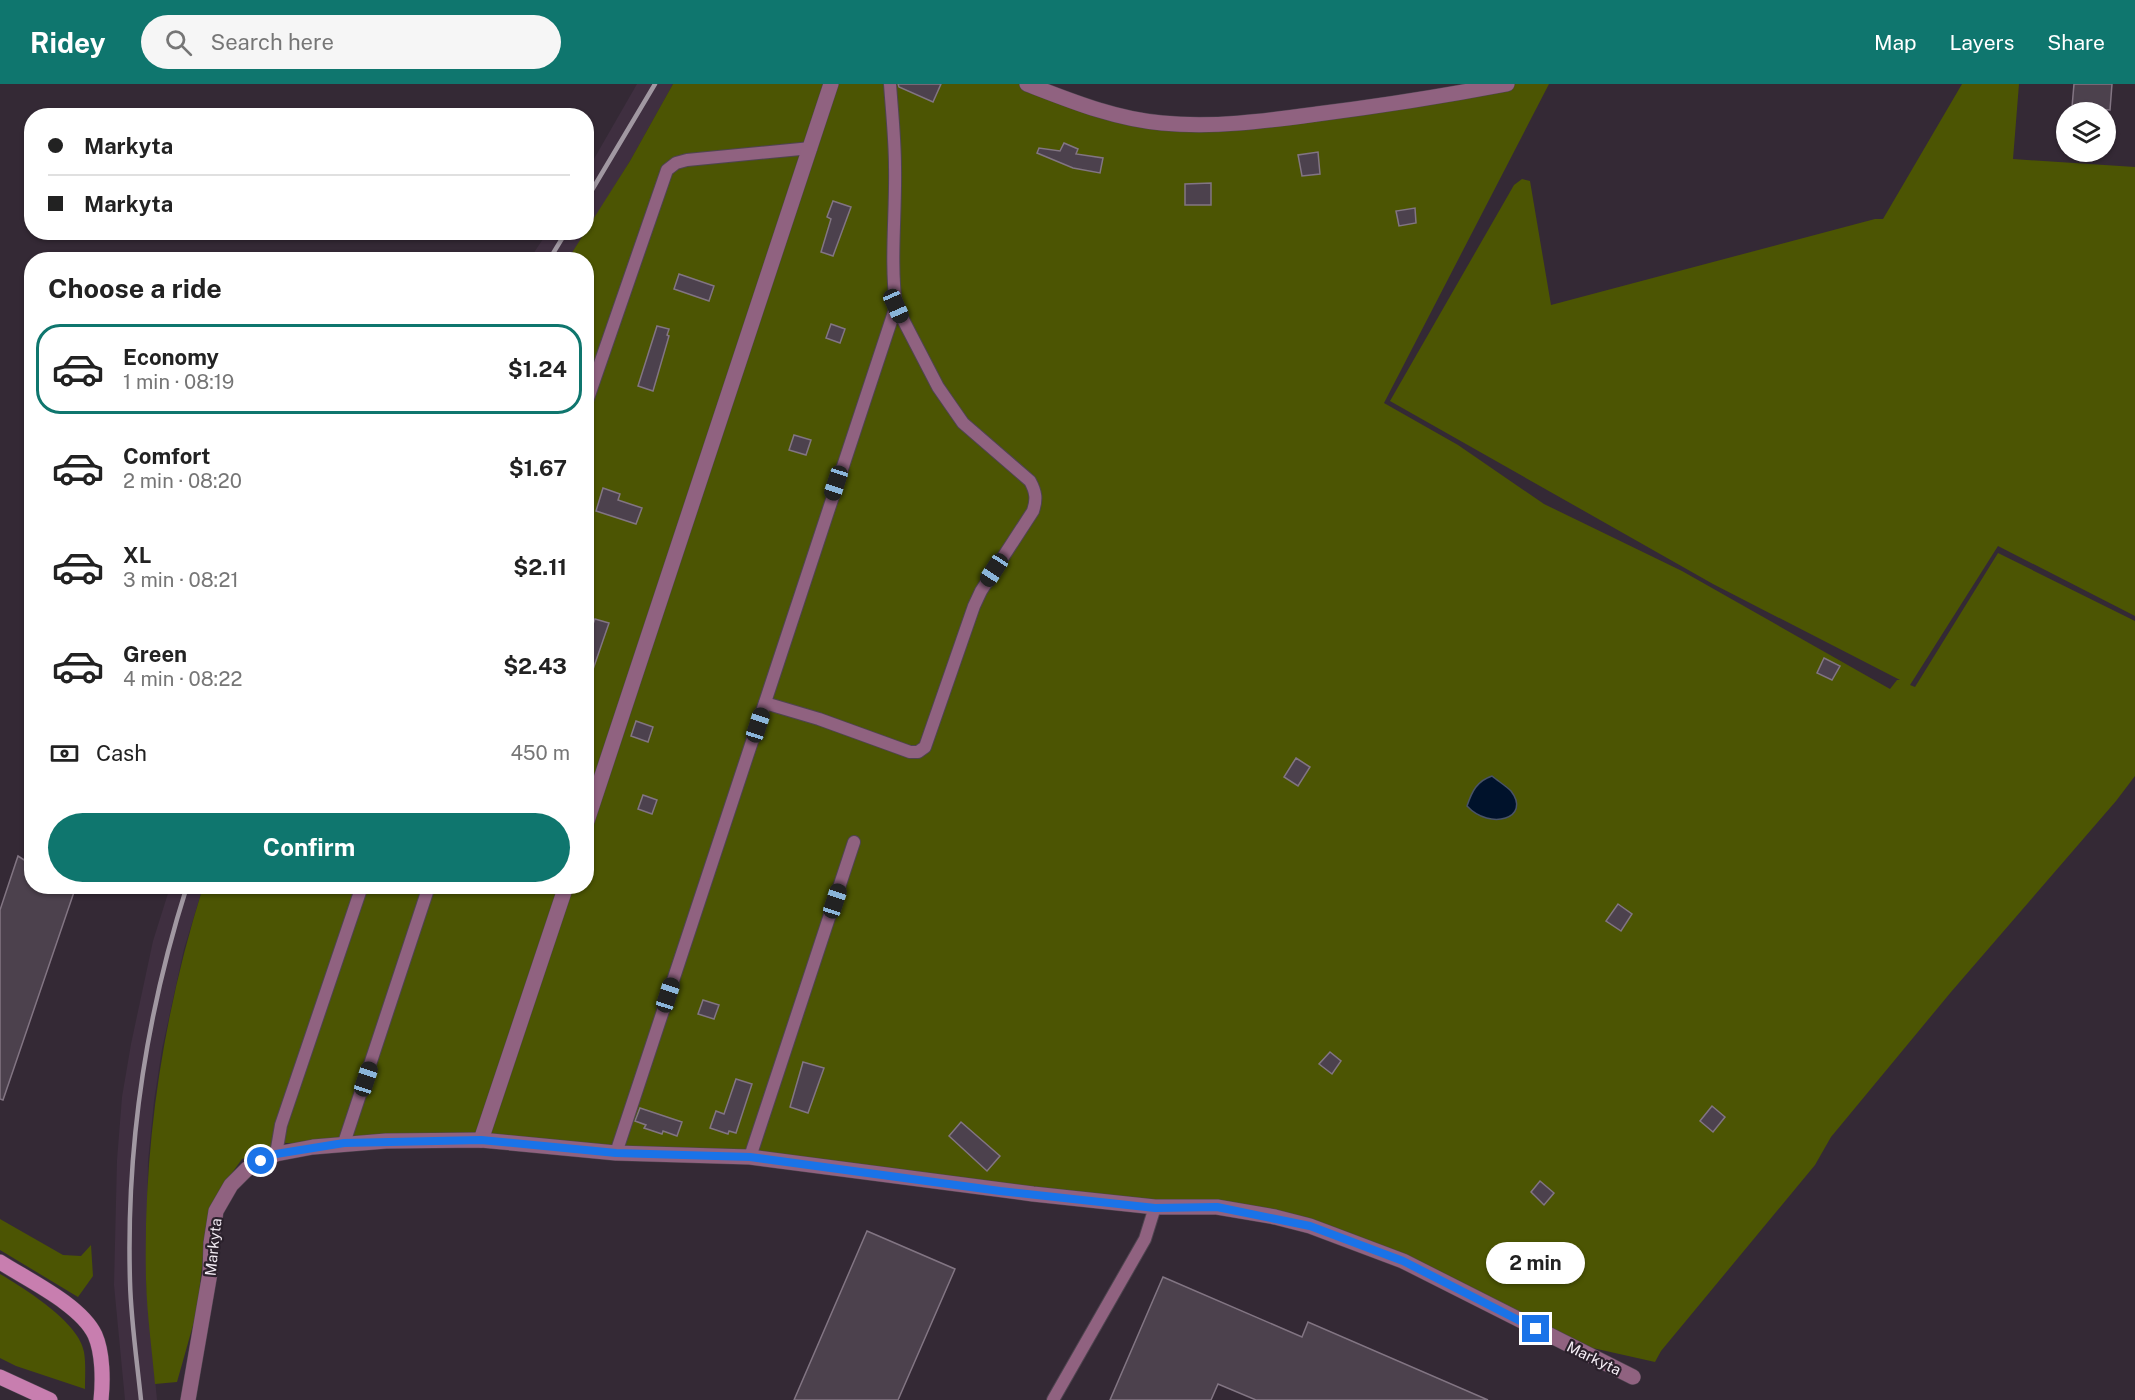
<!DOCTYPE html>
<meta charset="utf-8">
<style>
:root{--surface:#fff;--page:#f6f6f6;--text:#222;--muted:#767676;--line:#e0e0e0;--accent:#0f766e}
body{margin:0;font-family:"Public Sans",sans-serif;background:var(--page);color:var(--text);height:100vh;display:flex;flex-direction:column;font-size:22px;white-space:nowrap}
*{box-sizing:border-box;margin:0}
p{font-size:20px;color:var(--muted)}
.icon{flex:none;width:33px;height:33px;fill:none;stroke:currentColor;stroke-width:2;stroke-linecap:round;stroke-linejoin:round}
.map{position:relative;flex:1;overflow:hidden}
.sheet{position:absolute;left:24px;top:168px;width:570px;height:642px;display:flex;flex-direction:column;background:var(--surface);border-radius:24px;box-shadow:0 2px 4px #0004}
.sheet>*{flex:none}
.hud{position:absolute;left:24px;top:24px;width:570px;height:132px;border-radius:24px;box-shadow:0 2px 4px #0004;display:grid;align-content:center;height:132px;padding:0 24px;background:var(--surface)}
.tools{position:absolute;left:2056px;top:18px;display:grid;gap:12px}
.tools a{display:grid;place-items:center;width:60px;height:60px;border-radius:50%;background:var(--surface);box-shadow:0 2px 4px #0004;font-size:30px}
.end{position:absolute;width:27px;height:27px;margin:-14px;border:8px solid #1a73e8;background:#fff;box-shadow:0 0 0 3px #fff}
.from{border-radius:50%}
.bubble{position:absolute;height:42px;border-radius:21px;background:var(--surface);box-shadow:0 2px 4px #0004;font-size:20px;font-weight:700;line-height:42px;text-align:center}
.car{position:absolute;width:18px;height:36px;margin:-18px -9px;border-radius:8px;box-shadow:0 0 4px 2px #0007;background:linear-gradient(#222 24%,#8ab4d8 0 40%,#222 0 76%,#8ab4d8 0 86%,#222 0)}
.hud b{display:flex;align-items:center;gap:21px;height:57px;font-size:22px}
.hud b+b{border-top:2px solid var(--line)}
.hud i{width:15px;height:15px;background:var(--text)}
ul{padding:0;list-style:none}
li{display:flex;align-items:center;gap:18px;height:90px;margin:0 12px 9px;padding:0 12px;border:3px solid transparent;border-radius:24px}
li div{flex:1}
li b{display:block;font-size:22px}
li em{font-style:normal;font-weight:700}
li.current{border-color:var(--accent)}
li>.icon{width:54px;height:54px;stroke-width:1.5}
h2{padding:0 24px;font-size:27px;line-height:72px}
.pay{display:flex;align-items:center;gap:15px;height:66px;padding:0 24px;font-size:22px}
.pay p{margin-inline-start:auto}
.button{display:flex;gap:12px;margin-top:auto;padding:12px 24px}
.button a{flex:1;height:69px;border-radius:36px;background:var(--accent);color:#fff;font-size:24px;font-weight:700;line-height:69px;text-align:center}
header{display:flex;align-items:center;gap:36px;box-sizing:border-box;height:84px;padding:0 30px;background:var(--accent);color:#fff}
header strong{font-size:28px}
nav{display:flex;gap:33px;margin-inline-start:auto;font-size:21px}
.search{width:420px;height:54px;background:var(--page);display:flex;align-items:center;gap:15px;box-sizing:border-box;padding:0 21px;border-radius:33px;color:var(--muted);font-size:22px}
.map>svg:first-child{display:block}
</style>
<header>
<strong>Ridey</strong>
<div class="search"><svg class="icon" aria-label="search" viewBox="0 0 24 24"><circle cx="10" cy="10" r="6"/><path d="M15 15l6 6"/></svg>Search here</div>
<nav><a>Map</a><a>Layers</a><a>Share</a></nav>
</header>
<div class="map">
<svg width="2135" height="1316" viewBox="0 0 2135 1316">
<rect width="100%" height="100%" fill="#342935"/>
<g fill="#3f2f40">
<path d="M637,0h36l-43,77 -43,70v-60z"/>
<path d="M547,149h38l-17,26 -39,1z"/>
<path d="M170,803h33l-19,62 -22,100 -8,52 -6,60 -2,122 11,117h-32l-11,-115 3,-125 5,-63 9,-53 22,-103z"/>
</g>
<g fill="#4c5503">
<path d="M673,0h354l62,24 121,18 297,-42h42l-165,319 74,42 86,59 138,67 208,118 7,-9h3l-187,-96 -323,-183 124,-216 8,-6 8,2 21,124 324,-86h8l79,-135h57l-6,75 122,8v449l-137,-70 -88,139 5,2 83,-134 137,68v155l-19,25 -165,191 -120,145 -16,28 -154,186 -6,11 -98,-22 -132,-66 -150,-57 -525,-60 -193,-8 -271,-6 -44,16 -23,32 -14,48 -8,72 -20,71 -22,2c-3,-34 -8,-69 -9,-104 -3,-135 17,-265 57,-393l383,-1v-626l-18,-1 62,-98z"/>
<path d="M0,1135l63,36 18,1 10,-11 2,31 -15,21 -78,-47z"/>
<path d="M0,1190c24,14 80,49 84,78 2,12 1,25 1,37l-69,-23 -16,-8z"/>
</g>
<path fill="#00122b" stroke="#495367" stroke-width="1.5" d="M1492,692c6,5 14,10 19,15 21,27 -21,40 -44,15 5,-15 10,-25 25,-30z"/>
<g fill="#4c414d" stroke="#827583" stroke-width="1.5">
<path d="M898,0h43l-8,18 -34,-15z"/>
<path d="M2074,0h38l-2,26 -38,-3z"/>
<path d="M1064,59l14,6 -2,5 27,4 -3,15 -27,-5 -36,-15 2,-5 21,3z"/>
<path d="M1318,68l2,22 -18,2 -4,-21z"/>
<path d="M1211,99v22h-26v-21z"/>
<path d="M833,117l18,6 -18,49 -12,-4 10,-33 -4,-2z"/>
<path d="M1415,124l1,15 -17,3 -3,-15z"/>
<path d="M679,190l35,12 -5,15 -35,-12z"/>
<path d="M831,240l14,5 -5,14 -14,-5z"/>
<path d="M657,242l12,3 -2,6 2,1 -16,55 -15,-5z"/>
<path d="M794,351l17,5 -5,15 -17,-5z"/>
<path d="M603,404l17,6 -2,6 24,8 -6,16 -40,-13z"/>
<path d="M595,535l14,4 -20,58h-3v-39z"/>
<path d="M1824,574l16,8 -8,14 -15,-7z"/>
<path d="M636,637l17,6 -5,15 -17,-6z"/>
<path d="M1296,674l14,9 -12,19 -14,-9z"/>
<path d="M643,711l14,5 -5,14 -14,-5z"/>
<path d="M18,772l14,9v21h34l8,6 -71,208 -3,-1v-189z"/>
<path d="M1618,820l14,10 -11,17 -15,-10z"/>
<path d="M703,916l16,5 -5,14 -16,-5z"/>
<path d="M1330,968l11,9 -9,13 -13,-10z"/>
<path d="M803,978l21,6 -16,45 -18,-6z"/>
<path d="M736,995l16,5 -16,49 -7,-2 -1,3 -18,-6 6,-17 8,3z"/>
<path d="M1712,1022l13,11 -12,15 -13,-11z"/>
<path d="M640,1024l42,14 -5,14 -14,-5 -1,3 -18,-6 2,-3 -11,-4z"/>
<path d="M961,1038l39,34 -13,15 -38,-35z"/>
<path d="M1540,1097l14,12 -10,12 -13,-13z"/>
<path d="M867,1147l88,38 -57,131h-104z"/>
<path d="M1163,1193l139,60 6,-15 180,78h-232l-38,-16 -7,16h-101z"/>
</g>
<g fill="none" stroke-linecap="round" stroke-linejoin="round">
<defs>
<g id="lane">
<path d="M586,320l81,-234 9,-7 11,-3 124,-12"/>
<path d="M765,619l54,16 91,33h8l7,-5 49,-141 7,-15 52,-80c4,-12 3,-19 -3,-30l-67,-58 -25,-36 -42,-81"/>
<path d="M344,1059l85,-257"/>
<path d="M616,1069l280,-847c-6,-47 0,-92 -1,-139 0,-27 -3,-55 -5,-83"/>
<path d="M276,1070l5,-29 81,-239"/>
<path d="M750,1073l104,-315"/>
<path d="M1053,1316l92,-161 10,-32"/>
</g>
<g id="street">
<path d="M1027,0c44,17 88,35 135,39 53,5 103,-2 155,-9 64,-8 127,-18 190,-30"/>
<path d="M586,740l245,-740"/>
<path d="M481,1056l85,-254"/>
<path d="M188,1316l22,-127 1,-30 5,-32 15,-26 16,-16 29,-15 37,-7 73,-6 95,-1 135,13 134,4 283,37 122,13h62l58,10 35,9 93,35 230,116"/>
</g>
<g id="secondary">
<path d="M0,1178c28,18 81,43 95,73 8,18 8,46 6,65"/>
<path d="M0,1293l50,23"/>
</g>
</defs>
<use href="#lane" stroke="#4f4450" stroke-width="14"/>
<use href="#street" stroke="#4f4450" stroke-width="16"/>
<use href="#secondary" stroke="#4f4450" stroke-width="16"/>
<use href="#lane" stroke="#906280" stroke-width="12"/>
<use href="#street" stroke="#906280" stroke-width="15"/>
<use href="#secondary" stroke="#c87eaf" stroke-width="15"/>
<g stroke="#a198a2" stroke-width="4.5">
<path d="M586,116l69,-116"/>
<path d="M549,176l17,-28"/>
<path d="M141,1316c-4,-39 -10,-79 -11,-118 -4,-135 16,-267 57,-396"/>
</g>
</g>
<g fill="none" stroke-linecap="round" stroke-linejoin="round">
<path stroke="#1a73e8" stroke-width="8" d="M261,1077l15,-7 68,-11 137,-3 135,13 134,4 250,34 155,17 62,-1 93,19 93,35 133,68"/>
</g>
<g text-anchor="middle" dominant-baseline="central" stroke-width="4.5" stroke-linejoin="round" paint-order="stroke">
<g font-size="15" fill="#f2ebf3" stroke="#2a202b">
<text transform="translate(213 1163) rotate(-84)">Markyta</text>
<text transform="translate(1594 1274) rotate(26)">Markyta</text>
</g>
</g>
</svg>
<div class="tools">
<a><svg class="icon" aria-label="layers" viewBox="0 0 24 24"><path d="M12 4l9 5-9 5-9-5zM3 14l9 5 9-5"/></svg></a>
</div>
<i class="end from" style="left:261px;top:1077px"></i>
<i class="end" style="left:1536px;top:1245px"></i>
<div class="bubble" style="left:1486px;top:1158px;width:99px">2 min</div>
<i class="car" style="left:896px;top:222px;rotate:156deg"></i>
<i class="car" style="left:836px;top:399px;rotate:198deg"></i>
<i class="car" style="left:994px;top:486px;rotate:213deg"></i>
<i class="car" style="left:758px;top:641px;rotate:18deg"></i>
<i class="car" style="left:835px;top:817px;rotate:18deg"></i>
<i class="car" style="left:668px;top:911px;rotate:18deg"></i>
<i class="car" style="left:366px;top:995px;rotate:18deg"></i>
<div class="hud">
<b><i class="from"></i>Markyta</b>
<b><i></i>Markyta</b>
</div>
<section class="sheet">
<h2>Choose a ride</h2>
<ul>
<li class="current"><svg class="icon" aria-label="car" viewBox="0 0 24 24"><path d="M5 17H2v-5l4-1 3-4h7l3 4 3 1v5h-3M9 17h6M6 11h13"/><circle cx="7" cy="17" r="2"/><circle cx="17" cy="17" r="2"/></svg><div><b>Economy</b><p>1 min · 08:19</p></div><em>$1.24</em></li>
<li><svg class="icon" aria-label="car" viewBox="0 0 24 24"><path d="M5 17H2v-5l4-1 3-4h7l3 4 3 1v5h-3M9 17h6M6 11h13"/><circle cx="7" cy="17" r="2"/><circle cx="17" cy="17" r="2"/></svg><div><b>Comfort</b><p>2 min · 08:20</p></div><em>$1.67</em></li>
<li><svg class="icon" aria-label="car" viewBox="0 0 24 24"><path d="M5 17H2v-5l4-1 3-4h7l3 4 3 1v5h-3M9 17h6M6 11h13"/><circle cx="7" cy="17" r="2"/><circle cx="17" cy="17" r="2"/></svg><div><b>XL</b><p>3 min · 08:21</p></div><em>$2.11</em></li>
<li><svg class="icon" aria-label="car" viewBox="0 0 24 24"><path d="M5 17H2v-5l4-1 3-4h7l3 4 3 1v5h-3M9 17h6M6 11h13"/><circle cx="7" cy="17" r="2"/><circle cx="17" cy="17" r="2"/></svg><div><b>Green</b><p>4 min · 08:22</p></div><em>$2.43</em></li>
</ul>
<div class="pay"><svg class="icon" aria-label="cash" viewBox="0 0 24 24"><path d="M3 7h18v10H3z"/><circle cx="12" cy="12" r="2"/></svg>Cash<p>450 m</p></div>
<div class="button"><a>Confirm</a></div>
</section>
</div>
